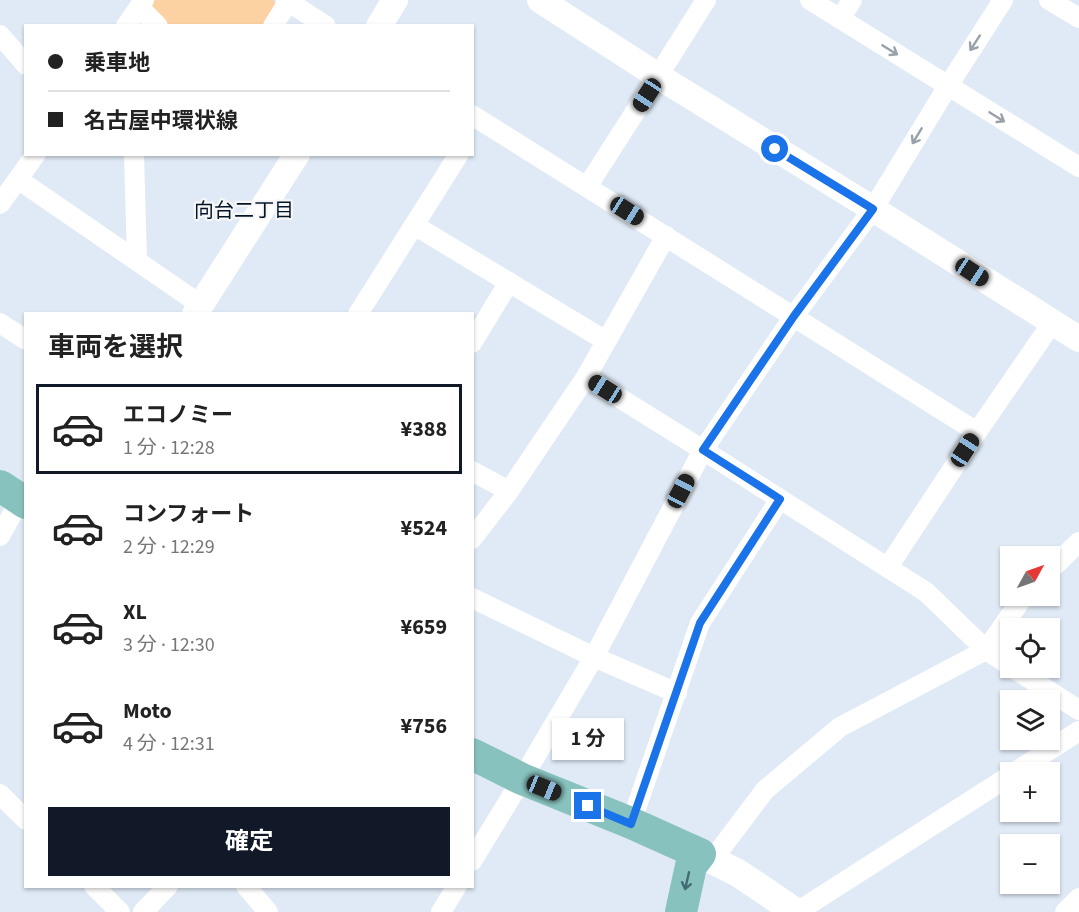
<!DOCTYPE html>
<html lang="ja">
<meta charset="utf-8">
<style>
:root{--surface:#fff;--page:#f6f6f6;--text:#222;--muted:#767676;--line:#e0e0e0;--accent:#111827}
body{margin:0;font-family:"Source Sans 3","Noto Sans JP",sans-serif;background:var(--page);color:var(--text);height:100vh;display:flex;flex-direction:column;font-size:22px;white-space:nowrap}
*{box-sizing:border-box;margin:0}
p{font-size:20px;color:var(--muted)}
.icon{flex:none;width:33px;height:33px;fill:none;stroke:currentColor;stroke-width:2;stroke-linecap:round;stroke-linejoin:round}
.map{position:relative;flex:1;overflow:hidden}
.details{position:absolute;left:24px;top:312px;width:450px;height:576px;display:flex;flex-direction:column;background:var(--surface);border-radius:0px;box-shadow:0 2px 4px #0004}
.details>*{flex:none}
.banner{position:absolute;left:24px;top:24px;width:450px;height:132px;border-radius:0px;box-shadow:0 2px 4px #0004;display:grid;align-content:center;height:132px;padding:0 24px;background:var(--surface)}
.needle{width:39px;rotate:50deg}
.buttons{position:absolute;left:1000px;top:546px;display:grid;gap:12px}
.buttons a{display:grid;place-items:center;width:60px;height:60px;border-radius:0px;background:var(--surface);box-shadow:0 2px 4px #0004;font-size:30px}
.end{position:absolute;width:27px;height:27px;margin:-14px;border:8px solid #1a73e8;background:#fff;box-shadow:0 0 0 3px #fff}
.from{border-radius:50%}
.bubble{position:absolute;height:42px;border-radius:0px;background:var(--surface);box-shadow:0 2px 4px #0004;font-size:20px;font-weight:700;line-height:42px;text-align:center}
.car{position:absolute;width:18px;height:36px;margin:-18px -9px;border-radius:8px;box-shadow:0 0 4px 2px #0007;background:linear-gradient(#222 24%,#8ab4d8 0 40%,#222 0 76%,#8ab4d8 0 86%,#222 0)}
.banner b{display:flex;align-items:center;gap:21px;height:57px;font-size:22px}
.banner b+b{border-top:2px solid var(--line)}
.banner i{width:15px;height:15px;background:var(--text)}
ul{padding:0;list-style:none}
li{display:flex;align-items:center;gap:18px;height:90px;margin:0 12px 9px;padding:0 12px;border:3px solid transparent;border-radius:0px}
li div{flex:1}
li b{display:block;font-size:22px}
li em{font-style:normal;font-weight:700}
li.active{border-color:var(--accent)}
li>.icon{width:54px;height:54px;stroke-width:1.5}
h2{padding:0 24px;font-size:27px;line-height:72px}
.action{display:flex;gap:12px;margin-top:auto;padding:12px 24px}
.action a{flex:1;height:69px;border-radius:0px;background:var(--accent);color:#fff;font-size:24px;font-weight:700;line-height:69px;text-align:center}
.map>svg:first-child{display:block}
</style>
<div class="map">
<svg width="1079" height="912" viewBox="0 0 1079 912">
<rect width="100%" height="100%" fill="#dfeaf6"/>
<path fill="#fdd2a2" d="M155,0h119l2,9 -10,16 -100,1 -14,-14v-8z"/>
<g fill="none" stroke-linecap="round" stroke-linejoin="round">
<g stroke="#fff" stroke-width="20">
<path d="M286,0l40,26"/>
<path d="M810,0l269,167"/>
<path d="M1049,0l30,18"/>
<path d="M139,7l19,19"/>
<path d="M840,19l12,-19"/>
<path d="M126,26l18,-26"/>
<path d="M273,26l15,-24"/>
<path d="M0,35l26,30"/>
<path d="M472,115l505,317"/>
<path d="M134,154l3,106"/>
<path d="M19,180l182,125"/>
<path d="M587,187l71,-111 48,-76"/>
<path d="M0,204l36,-50"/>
<path d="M414,225l192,116"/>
<path d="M358,314l101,-160"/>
<path d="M0,323l26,17"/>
<path d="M472,343l37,-61"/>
<path d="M586,377l117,73 223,142 60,58 25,16"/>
<path d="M472,471l37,20"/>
<path d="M0,536l20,-36"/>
<path d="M472,539l37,-48 77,-114 80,-141"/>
<path d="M888,567l89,-135 75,-109"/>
<path d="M1050,570l29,-28"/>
<path d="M472,598l122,59 83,36"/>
<path d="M1013,668l66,42"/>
<path d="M1015,772l64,-41"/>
<path d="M0,794l26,26"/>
<path d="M631,823l69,-200 80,-124"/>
<path d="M713,859l52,-69 75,-63 146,-77 38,-54"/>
<path d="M472,861l50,-82 72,-122 109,-207 91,-134 79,-107 75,-123 55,-86"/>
<path d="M94,886l26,26"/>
<path d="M246,886l22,26"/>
<path d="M143,912l25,-26"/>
<path d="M441,912l16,-26"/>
<path d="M797,912l214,-137"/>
<path d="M1065,912l14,-14"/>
</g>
<g stroke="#fff" stroke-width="26">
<path d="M540,0l118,76 215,133 206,130"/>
<path d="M379,26l16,-26"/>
<path d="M195,314l102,-160"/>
</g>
<path stroke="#fff" stroke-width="28" d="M700,854l38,19 58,39"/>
<g stroke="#88c2be" stroke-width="32">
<path d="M0,486l26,17"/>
<path d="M472,754l50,25 109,44 69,31 -9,12 -10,46"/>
</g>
</g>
<defs><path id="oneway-shaft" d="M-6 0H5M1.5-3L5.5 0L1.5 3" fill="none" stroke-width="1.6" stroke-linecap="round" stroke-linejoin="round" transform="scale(1.5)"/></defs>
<g stroke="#99a1a9">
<use href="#oneway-shaft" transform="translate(975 43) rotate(123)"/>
<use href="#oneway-shaft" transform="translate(890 50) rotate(32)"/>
<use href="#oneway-shaft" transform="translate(997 117) rotate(32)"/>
<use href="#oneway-shaft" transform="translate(917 136) rotate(121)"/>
</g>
<use stroke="#446b72" href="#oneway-shaft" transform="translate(687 881) rotate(103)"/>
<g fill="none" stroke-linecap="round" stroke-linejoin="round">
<path stroke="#1a73e8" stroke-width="8" d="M588,806l43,18 69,-201 80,-124 -77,-49 91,-134 79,-107 -98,-60"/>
</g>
<g text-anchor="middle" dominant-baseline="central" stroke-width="4.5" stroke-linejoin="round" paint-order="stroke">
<g font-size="20" fill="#011427" stroke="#f6f6f6">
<text x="244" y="211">向台二丁目</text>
</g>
</g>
</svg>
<div class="buttons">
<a><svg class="needle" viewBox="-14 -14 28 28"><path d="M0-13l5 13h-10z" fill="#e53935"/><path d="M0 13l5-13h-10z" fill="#767676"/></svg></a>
<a><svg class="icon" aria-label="locate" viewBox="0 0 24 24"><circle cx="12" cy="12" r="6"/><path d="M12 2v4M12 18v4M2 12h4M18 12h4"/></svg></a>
<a><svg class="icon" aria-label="layers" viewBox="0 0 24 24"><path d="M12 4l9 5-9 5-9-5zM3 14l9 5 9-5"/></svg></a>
<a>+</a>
<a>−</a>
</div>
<i class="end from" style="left:775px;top:149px"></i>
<i class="end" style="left:588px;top:806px"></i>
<div class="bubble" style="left:552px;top:718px;width:72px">1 分</div>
<i class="car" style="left:647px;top:95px;rotate:213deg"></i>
<i class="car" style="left:627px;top:211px;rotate:122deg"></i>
<i class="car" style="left:972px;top:272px;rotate:123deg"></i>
<i class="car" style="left:605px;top:389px;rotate:302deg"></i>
<i class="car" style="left:965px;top:450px;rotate:33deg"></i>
<i class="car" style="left:681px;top:491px;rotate:28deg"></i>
<i class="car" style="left:544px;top:788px;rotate:112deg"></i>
<div class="banner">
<b><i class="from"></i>乗車地</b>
<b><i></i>名古屋中環状線</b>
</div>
<section class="details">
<h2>車両を選択</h2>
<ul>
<li class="active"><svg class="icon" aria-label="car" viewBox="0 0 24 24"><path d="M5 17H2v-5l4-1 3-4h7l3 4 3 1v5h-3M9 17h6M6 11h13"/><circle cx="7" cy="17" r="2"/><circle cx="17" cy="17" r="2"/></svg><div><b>エコノミー</b><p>1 分 · 12:28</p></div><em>¥388</em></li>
<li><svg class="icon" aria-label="car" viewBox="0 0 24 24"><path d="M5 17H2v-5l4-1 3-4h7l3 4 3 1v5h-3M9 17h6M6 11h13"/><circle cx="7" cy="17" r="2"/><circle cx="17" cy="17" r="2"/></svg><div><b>コンフォート</b><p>2 分 · 12:29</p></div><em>¥524</em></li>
<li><svg class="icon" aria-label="car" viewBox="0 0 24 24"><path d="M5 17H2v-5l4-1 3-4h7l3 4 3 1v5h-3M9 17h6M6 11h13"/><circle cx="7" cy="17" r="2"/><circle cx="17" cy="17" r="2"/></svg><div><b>XL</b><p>3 分 · 12:30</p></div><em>¥659</em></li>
<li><svg class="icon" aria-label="car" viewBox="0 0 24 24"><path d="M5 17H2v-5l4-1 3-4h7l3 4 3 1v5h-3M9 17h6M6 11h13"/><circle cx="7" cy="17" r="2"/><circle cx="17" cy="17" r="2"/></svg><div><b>Moto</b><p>4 分 · 12:31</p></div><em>¥756</em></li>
</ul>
<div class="action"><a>確定</a></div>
</section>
</div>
